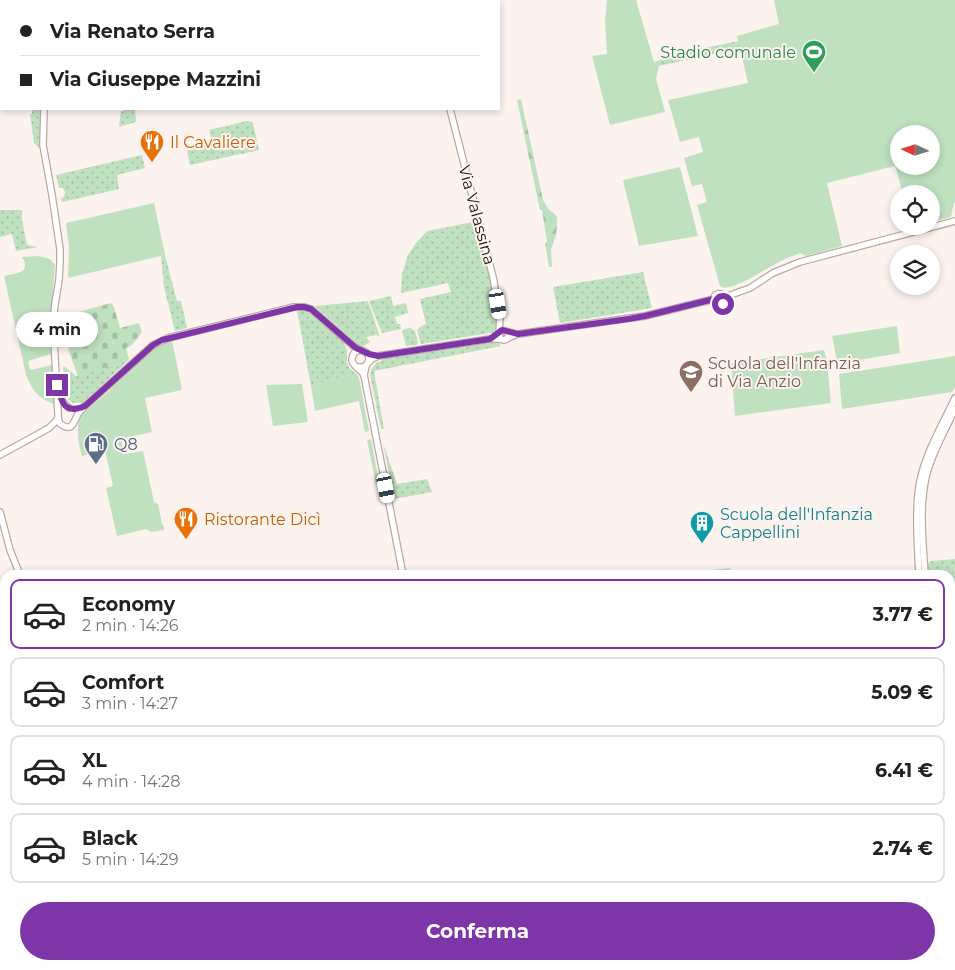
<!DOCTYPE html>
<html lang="it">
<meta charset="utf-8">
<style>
:root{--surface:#fff;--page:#f6f6f6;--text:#222;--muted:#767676;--line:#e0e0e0;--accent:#7d35a7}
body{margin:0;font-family:Montserrat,sans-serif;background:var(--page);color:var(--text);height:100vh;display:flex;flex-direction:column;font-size:19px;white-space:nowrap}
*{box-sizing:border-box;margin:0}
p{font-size:16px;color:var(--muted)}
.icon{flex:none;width:28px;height:28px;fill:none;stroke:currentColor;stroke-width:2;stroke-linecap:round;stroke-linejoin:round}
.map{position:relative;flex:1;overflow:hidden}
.details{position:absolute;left:0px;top:570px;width:955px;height:400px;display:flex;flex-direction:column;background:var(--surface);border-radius:15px 15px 0 0;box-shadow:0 2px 8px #0003}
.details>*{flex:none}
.banner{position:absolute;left:0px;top:0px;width:500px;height:110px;box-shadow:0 2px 8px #0003;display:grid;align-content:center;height:110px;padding:0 20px;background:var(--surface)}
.needle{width:32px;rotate:274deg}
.fabs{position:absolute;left:890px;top:125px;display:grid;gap:10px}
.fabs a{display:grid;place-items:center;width:50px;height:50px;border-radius:50%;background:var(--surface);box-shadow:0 2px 8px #0003;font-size:25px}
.end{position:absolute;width:22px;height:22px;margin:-11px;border:6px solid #7d35a7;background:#fff;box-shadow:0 0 0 2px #fff}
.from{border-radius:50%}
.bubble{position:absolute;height:35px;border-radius:18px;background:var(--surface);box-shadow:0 2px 8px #0003;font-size:16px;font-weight:700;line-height:35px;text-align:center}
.car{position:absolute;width:15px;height:30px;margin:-15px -8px;border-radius:6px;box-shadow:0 0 4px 1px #0007;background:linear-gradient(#fff 24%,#345 0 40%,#fff 0 76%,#345 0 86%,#fff 0)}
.banner b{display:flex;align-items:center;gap:18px;height:48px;font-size:19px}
.banner b+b{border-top:1px solid var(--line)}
.banner i{width:12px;height:12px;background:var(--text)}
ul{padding:9px 0 0;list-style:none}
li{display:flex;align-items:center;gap:15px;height:70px;margin:0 10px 8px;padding:0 10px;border:2px solid var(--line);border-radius:10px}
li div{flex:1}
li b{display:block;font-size:19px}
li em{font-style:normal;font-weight:700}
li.selected{border-color:var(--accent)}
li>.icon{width:45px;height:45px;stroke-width:1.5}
.button{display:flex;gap:10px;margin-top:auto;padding:10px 20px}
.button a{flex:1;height:58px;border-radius:30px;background:var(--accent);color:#fff;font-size:20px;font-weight:700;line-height:58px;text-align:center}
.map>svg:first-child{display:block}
</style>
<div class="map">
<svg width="955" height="970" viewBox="0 0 955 970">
<defs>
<pattern id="grass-dots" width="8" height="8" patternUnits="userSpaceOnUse" patternTransform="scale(1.25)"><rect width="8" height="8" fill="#bfe1bf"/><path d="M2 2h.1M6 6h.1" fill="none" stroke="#a4c0a3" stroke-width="1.8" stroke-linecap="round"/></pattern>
<pattern id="forest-firs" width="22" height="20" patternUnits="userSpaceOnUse" patternTransform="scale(1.25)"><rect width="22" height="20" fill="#bfe1bf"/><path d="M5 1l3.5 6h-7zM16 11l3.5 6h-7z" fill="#a4c0a3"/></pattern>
<pattern id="cemetery-stones" width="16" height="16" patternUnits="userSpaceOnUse" patternTransform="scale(1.25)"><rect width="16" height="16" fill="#bfe1bf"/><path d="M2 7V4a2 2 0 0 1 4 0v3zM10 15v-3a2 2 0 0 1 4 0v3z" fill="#a4c0a3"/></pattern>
</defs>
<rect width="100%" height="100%" fill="#fcf3ef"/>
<g fill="url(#grass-dots)">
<path d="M739,41l1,7 -81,18 -5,-4 30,-10z"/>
<path d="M32,109h10l-1,22 -2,17 -5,-5 -4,-29h2z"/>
<path d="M124,109h11l1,13 -17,5 2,-16h3z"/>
<path d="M247,121h3l3,2 6,27 -69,15 -3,-15 25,-6 -3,-14z"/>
<path d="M142,155l3,13 -28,7 2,14 -57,13 -1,-4 3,-1 1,-5 -2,-4h-4l-3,-13z"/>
<path d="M0,210h22v10l5,25 11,2 -22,4 -4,-17 -12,3z"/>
<path d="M478,221l13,52 7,42 -3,15 -2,3h-3l-69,11 -4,-14 3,-3 6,-3 -6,-25 31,-7 -3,-9 -47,10 1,-19 6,-19 8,-12 11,-12z"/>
<path d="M165,255l12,46h4l6,27 -12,3 -11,-44 -3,-31z"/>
<path d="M643,272l9,36 -92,15 -7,-36z"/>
<path d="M391,296l2,10 13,-3 2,10 -13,4 2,7h3l1,5 -19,4 -13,-32z"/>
<path d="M368,301l12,36 -3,-2 -11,2 4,5 -6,4 -6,-1 -43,-39z"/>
<path d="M297,310h6l6,3 34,29 4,8v13l3,6 6,4 -45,13z"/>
<path d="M410,328l5,3 3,12 -1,2 -11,1 -4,-16z"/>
<path d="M497,342l2,1 2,3 -127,25 10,58h-3l-11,-54 1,-5 6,-8h3l3,-3z"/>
<path d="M129,360l-47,43c-2,0 -7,0 -9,0 -10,-4 -9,-27 -10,-36h2l11,9z"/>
<path d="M383,443l14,41 30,-5 5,13 -38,7z"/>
<path d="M955,559v79h-5v-63h-22v-11l2,-3z"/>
<path d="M704,965h44l-5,3 -1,2h-4l-1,-2 -5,2h-27z"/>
</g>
<path fill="url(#forest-firs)" d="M521,99l22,101 6,10 6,4 2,3v9l-1,9 -5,15 1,17h-3l-4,-24 2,-1 -5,-32h-2l-23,-110z"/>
<path fill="url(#cemetery-stones)" d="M111,303l3,4 6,21 19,-5 3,9 -11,14 -5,2 3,12 -51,16c-7,-19 -14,-35 -14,-56l1,-1 -1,-3z"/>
<g fill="#bfe1bf" fill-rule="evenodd">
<path d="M607,0h29l18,62 5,4 -3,13 9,33 -55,13 -18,-69 15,-2 -2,-33z"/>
<path d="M774,0h181v202l-1,1 -3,14 -20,5v-28h-28l-8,-28 -68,17 15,63 -36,10 -6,-3 -2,1c-9,3 -18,7 -26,12 -16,8 -30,20 -48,22l-4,-2 -23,-81 10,-3 -5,-18 -10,2 -8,-28 19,-6 -4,-15 -19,5 -12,-42 80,-17 -11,-47 42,-12zM899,134h32v32h-32z"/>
<path d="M680,167l18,69 -59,10 -16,-66z"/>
<path d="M154,203l11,52 -97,23 1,-31 -3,-24z"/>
<path d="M39,256l11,3 5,6 -4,50h-3v2l-23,6 3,10 19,-5v3l-19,5 3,10 18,-5 2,13 -23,7 2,9 22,-5v4h2l2,33 -2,2c-16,-6 -21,-13 -28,-29l-22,-99c12,-3 28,-3 18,-19z"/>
<path d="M897,326l3,27 -59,10 -4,-2 -5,-25z"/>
<path d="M172,340l10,50 -37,8 7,34 -31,7 3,15 19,-3 11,51 4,2 4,20 2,3v3l-13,2 -5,-3 -29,7 -11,-48 7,-2 -8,-36 -23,6c-4,-13 -7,-30 0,-42 12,-10 24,-20 35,-31 16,-15 34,-38 55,-43z"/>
<path d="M824,350l3,11 4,42 -96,13 -4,-53z"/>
<path d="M955,356v31l-3,5 -110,17 -3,-35z"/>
<path d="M356,373l3,5 10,53 -4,1 -6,-31 -44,10 -4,-25z"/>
<path d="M302,384l6,38 -35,4 -7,-41z"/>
<path d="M371,439l8,43v2l-3,1 -9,-45z"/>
<path d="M730,568l1,7h-41l22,-5z"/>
<path d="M0,780l3,7 2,-1v52l-5,-3z"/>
</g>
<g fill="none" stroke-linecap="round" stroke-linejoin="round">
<g stroke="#a1e5fb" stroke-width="1">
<path d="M320,1l6,-1"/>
<path d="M0,17l1,1"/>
</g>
<g stroke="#a1e5fb" stroke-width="7">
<path d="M950,754l5,12"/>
<path d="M0,842l5,3"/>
</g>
<defs>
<g id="secondary">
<path d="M42,0v1"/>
<path d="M447,0v1"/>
<path d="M44,109l-1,36 9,50 8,54v13l-1,18 -4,24 -2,17 5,93c0,4 0,9 4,11 10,7 12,-4 15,-9 1,-4 6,-7 8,-10l68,-61 15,-7 126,-31h10l7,2 41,36 8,5"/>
<path d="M450,109l43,168 7,40 -1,15"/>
<path d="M725,297l25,-9 23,-15 27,-11 155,-41"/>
<path d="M714,299l2,5 5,1 4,-3v-5"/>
<path d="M714,299c0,-4 3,-6 7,-5l4,3"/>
<path d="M507,332l2,3 -2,4 -4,1 -3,-1 -1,-6 3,-3 14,4"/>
<path d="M508,338l10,-4 127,-18 69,-17"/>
<path d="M369,362l3,-3 6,-3 112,-17h10"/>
<path d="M366,366l-2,9 39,200"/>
<path d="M357,367h7c14,-11 -5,-24 -11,-12 -1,3 -2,6 0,8 2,4 8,7 11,12"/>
<path d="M59,393l4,9 6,6"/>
<path d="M0,455l49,-27 6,-6 3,-4"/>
<path d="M0,512l10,38 10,25"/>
<path d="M919,575c-1,-26 -4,-55 -1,-81 3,-34 23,-66 37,-96"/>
<path d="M925,575c-2,-32 -6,-66 1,-98 5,-23 19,-46 29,-68"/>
<path d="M0,696l5,-2"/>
<path d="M384,965l1,5"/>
<path d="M894,970l7,-3 6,3"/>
</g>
<g id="highway">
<path d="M411,0l2,1"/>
<path d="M51,1l22,-1"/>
<path d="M426,1l1,-1"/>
<path d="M0,5h1"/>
<path d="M0,11h1"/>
</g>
</defs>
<use href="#secondary" stroke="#bda8a0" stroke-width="8"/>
<use href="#highway" stroke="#d2d0d0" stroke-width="10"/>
<use href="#secondary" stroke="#fff" stroke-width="5.5"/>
<use href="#highway" stroke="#edc50b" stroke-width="8"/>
<defs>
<g id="rail">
<path d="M950,845l5,-1"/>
<path d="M0,876h5"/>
</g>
</defs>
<use href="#rail" stroke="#49423e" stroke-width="3"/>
<use href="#rail" stroke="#fcf3ef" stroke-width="1" stroke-dasharray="4" stroke-linecap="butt"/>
</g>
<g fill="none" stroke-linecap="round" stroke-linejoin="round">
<path stroke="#7d35a7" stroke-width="6" d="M57,385c4,17 8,30 28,21l68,-61 9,-5 135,-33h7l7,2 45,39 13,6 9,2 112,-17 12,-9 16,4 110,-15 17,-3 69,-17 3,5 2,1 4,-1"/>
</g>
<defs>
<symbol id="stadium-pin" viewBox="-11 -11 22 30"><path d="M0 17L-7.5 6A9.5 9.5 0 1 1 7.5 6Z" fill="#2e9e5b" stroke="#fcf3ef"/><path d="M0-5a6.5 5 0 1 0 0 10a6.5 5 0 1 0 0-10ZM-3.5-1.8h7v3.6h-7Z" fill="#fff"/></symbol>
<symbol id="restaurant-pin" viewBox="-11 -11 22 30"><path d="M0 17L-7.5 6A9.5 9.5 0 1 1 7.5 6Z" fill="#e8710a" stroke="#fcf3ef"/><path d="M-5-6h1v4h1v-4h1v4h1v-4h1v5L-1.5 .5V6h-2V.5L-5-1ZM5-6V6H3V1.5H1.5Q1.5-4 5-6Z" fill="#fff"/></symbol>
<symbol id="school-pin" viewBox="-11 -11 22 30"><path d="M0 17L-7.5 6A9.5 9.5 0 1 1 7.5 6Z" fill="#8d6e63" stroke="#fcf3ef"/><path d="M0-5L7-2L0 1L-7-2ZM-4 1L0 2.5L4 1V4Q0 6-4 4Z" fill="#fff"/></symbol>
<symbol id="fuel-pin" viewBox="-11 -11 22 30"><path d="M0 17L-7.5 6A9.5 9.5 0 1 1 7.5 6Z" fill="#5c6f8a" stroke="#fcf3ef"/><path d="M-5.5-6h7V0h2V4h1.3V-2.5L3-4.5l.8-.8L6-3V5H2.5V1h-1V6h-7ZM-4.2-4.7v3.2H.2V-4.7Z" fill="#fff"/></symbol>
<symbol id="building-pin" viewBox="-11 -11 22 30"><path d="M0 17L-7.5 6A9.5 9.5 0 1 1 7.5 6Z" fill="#0f9aa8" stroke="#fcf3ef"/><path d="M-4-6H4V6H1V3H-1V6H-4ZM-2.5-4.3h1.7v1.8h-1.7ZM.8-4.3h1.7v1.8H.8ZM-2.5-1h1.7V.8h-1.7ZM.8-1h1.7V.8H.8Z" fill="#fff"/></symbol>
</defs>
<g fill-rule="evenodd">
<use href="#stadium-pin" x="800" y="38" width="28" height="38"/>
<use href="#restaurant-pin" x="138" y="128" width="28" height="38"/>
<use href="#school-pin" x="677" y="358" width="28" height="38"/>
<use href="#fuel-pin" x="82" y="430" width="28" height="38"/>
<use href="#restaurant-pin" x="172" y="505" width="28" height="38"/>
<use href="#building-pin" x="688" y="509" width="28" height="38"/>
</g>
<g text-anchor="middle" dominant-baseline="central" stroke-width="4" stroke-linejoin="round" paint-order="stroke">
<g font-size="16" fill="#27864d" stroke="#fcf3ef" text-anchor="end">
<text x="796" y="52">Stadio comunale</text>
</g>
<g font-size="16" fill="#c56008" stroke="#fcf3ef" text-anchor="start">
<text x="170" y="142">Il Cavaliere</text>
<text x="204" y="519">Ristorante Dicì</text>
</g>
<g font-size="16" fill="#1c1512" stroke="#fcf3ef">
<text transform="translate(477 215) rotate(75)">Via Valassina</text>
</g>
<g font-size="16" fill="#785e54" stroke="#fcf3ef" text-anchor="start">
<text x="708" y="363">Scuola dell'Infanzia<tspan x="708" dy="18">di Via Anzio</tspan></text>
</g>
<g font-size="16" fill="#4e5e75" stroke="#fcf3ef" text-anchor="start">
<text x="114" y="444">Q8</text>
</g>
<g font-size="16" fill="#0d838f" stroke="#fcf3ef" text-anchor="start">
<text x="720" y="514">Scuola dell'Infanzia<tspan x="720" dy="18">Cappellini</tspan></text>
</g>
</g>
</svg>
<div class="fabs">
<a><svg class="needle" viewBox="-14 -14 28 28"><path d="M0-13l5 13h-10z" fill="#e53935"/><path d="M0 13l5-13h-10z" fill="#767676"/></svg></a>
<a><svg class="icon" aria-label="locate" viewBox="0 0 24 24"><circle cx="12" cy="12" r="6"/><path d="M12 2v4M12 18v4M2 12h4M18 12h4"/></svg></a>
<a><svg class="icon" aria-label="layers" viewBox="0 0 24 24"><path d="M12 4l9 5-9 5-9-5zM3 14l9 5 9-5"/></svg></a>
</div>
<i class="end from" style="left:723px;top:304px"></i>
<i class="end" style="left:57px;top:385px"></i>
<div class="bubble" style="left:16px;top:312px;width:82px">4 min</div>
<i class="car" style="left:498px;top:304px;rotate:171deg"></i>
<i class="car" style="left:386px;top:488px;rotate:169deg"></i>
<div class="banner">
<b><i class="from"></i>Via Renato Serra</b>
<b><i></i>Via Giuseppe Mazzini</b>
</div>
<section class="details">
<ul>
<li class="selected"><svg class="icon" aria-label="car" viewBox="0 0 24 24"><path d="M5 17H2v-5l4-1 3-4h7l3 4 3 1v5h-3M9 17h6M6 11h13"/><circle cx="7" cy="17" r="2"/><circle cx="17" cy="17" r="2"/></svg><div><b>Economy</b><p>2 min · 14:26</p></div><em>3.77 €</em></li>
<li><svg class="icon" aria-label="car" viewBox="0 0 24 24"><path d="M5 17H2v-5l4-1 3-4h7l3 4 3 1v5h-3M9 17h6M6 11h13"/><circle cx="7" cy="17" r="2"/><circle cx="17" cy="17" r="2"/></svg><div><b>Comfort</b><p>3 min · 14:27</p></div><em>5.09 €</em></li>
<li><svg class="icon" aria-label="car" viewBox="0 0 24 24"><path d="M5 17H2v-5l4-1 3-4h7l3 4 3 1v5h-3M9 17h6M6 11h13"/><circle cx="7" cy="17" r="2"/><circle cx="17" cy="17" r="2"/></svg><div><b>XL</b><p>4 min · 14:28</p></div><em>6.41 €</em></li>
<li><svg class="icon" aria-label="car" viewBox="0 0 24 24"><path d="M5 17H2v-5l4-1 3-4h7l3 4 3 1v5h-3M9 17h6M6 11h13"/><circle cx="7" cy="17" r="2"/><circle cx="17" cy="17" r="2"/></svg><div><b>Black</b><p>5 min · 14:29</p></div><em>2.74 €</em></li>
</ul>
<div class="button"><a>Conferma</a></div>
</section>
</div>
